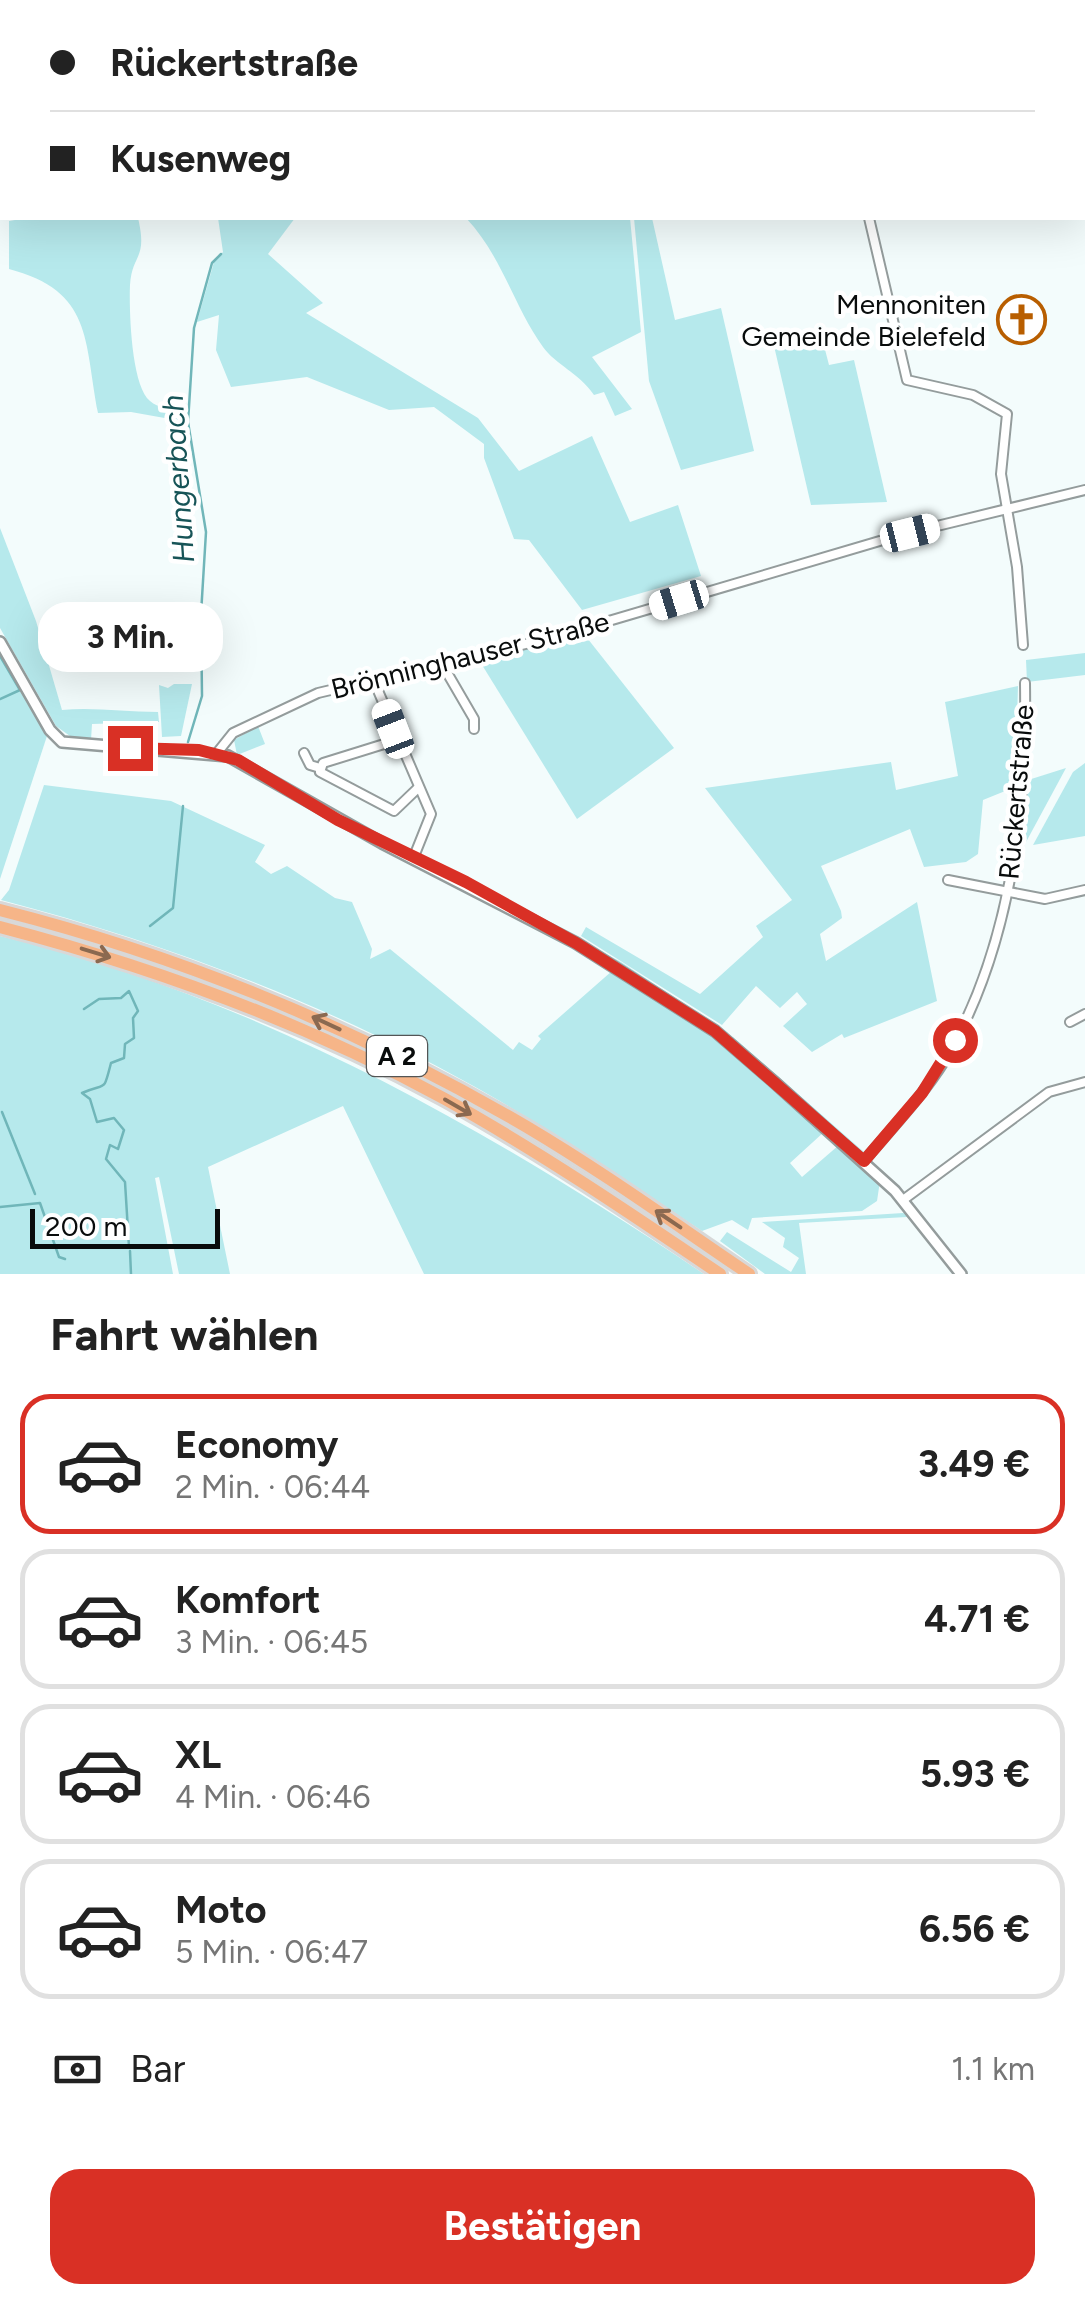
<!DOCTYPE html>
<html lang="de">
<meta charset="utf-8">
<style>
:root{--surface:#fff;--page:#f2f2f2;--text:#222;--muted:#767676;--line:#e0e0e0;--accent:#d93025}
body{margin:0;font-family:Figtree,sans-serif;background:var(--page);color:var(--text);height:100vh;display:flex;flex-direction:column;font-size:38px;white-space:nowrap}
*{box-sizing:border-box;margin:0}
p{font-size:32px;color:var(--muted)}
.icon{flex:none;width:55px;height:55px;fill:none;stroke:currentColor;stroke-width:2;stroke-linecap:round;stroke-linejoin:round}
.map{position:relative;height:1274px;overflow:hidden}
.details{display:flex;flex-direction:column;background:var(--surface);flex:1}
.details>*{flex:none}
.guide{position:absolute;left:0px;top:0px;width:1085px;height:220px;box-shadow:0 10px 40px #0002;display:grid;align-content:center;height:220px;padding:0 50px;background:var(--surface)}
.scale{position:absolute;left:30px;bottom:25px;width:190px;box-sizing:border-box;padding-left:10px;border:5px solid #090c0c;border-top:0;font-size:28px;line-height:35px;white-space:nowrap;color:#090c0c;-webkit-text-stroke:8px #fff;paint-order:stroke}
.end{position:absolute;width:45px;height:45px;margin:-22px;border:12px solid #d93025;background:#fff;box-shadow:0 0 0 5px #fff}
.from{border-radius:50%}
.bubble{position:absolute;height:70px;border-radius:30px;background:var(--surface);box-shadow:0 10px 40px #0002;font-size:32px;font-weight:700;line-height:70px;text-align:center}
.car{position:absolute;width:30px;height:60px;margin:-30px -15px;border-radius:12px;box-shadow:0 0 8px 2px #0007;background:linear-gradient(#fff 24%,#345 0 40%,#fff 0 76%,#345 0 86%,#fff 0)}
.guide b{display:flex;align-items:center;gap:35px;height:95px;font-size:38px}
.guide b+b{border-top:2px solid var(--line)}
.guide i{width:25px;height:25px;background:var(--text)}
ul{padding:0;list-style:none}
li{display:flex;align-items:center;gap:30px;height:140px;margin:0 20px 15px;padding:0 30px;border:5px solid var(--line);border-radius:30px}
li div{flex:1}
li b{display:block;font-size:38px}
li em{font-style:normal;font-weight:700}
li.current{border-color:var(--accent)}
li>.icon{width:90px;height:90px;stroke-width:1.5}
h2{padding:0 50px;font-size:45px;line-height:120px}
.pay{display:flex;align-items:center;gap:25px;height:110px;padding:0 50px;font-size:38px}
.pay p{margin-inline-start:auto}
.primary-button{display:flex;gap:20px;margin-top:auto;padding:20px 50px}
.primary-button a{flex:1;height:115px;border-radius:30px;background:var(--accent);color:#fff;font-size:40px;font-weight:700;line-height:115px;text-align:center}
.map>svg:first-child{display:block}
</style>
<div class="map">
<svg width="1085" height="1274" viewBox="0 0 1085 1274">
<rect width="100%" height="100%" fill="#f3fcfc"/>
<g fill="#b6e9ec">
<path d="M229,0h271l2,2h-271z"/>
<path d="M508,0h353v2z"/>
<path d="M27,218h111c10,42 -6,35 -8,67 -1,24 1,101 20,116 10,9 25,8 38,8l-1,13 -56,-10 -33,1c-14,-73 -5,-122 -89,-144v-48z"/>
<path d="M218,218h77l-27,36 55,49 -17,10 172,105 41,53 73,-35 38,86 48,-17 23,71 -119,34 -53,-70 -15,-1 -30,-81v-14l-50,-37 -45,3 -82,-33 -76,10 -15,-37 3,-35 -22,7 17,-60 9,-10z"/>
<path d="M466,218h164l11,114 -49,25 40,52 -17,7 -11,-24 -10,3c-16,-23 -38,-30 -51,-48 -30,-42 -41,-91 -77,-129z"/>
<path d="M634,218h18l23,102 46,-12 33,143 -73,19 -32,-89z"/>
<path d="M786,330l4,11 31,-7 8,31 25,-5 33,142 -76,3 -40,-172z"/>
<path d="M0,528l36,93 26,89c32,-3 62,2 96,2l1,10 -67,2 -1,16 -21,-4 -14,-10 -56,-98z"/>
<path d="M584,634l90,114 -97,71 -98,-159z"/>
<path d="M0,653l47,83 -47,143z"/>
<path d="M1085,653v22l-58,7 -1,-22z"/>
<path d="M174,684h18l-11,52 -19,1 -3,-52 9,3z"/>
<path d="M1018,686l-3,101 -32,13 -5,54 -12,8 -42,5 -14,-38 -89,37 20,45 1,7 -22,16 6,27 91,-59 20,99 -93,37 -2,-4 -30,18 -29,-26 24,-22 -10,-12 -17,16 -24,-22 -34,39 -141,-89 5,-9 114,67 63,-57 -7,-11 36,-26 -87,-112 186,-26 5,28 62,-14 -13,-74z"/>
<path d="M258,726l7,18 -28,11 -3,-15z"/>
<path d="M1085,763v73l-52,9 40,-73z"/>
<path d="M1066,768l-47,87 6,-74z"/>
<path d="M44,785l127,16 94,44 -10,17 16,12 16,-8 48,32 17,4 20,47 -2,10 20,-10 123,101 6,-8 13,8 9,-11 -3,-3 74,-65 100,62 112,99 -34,31 12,14 37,-32 41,36 -3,20 -15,10 -110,7 -4,12 -16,-10 -30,11c-67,-44 -134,-90 -204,-131 -155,-90 -324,-155 -497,-200l8,-10z"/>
<path d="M498,895l123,67 107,71 -2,2 -105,-69z"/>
<path d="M0,936c259,62 485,191 704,338h-280l-81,-168 -135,61 22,107h-51l-20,-97 -4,1 18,96h-173z"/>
<path d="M732,1038l1,-1 131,115 -4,1z"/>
<path d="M903,1213l11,4 44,57 -51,-57 -108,6 7,51h-41l-45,-33 7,-9 64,40 8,-14 -16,-11 2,-9 -23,-16z"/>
</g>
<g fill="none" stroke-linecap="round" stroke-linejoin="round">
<g stroke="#70b6b9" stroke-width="2.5">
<path d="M16,0v2"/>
<path d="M0,77l2,-5"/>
<path d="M0,656l20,34 -20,9"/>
<path d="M188,742l14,-46 -1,-82 5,-82 -18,-110 6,-94 18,-65 9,-9"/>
<path d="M150,926l23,-18 10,-102"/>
<path d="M84,1009l15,-10 22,-1 8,-7 9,20 -5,7 1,20 -9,6 -1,14 -13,5c-8,31 -4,19 -29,30l8,6 7,23 17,-4 10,12 -6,19 -8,-4 -4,14 19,23 4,65"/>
<path d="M2,1112l33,82"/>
<path d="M0,1207l40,-4 19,54 6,2"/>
<path d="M130,1251l1,23"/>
</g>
<defs>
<g id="minor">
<path d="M864,2v-2"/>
<path d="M869,218l38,162 66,15 34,19 -6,60 16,93 6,78"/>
<path d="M442,664l32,55v10"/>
<path d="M373,679l58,135 -18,45"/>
<path d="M397,740l-74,23 -3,9 74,39 24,-23"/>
<path d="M217,753l16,-20 85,-40 233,-55 349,-103 185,-45"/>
<path d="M304,753l6,12 10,3"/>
<path d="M948,880l97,19 40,-9"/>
<path d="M1070,1022l15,-8"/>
<path d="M864,1161c28,-33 58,-64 81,-101 66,-112 82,-249 80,-377"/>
<path d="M903,1200l146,-108 36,-10"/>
</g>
<path id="tertiary" d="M0,642l50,88 12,12 166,14 154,87 194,100 139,88 58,50 122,110 66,83"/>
<g id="secondary">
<path d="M1014,0l2,2"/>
<path d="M1082,84l3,3"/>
</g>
<g id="motorway">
<path d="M0,910c186,47 361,120 527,217 76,45 148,97 222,147"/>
<path d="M0,927c154,40 304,95 445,172 95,53 185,114 275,175"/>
</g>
</defs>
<use href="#minor" stroke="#949c9c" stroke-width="12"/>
<use href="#tertiary" stroke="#949c9c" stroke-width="14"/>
<use href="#secondary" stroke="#949c9c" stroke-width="15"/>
<use href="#motorway" stroke="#d8d8d8" stroke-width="18"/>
<use href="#minor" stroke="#fff" stroke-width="8"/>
<use href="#tertiary" stroke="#fff" stroke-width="9"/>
<use href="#secondary" stroke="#fff" stroke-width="10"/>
<use href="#motorway" stroke="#f6b588" stroke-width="12"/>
</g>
<defs><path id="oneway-shaft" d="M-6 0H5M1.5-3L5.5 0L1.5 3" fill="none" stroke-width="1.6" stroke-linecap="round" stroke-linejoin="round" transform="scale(2.5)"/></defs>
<g stroke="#8b6950">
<use href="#oneway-shaft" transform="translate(96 953) rotate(17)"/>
<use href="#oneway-shaft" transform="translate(326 1023) rotate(-155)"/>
<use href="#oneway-shaft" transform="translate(458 1107) rotate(30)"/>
<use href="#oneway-shaft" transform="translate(668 1219) rotate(-146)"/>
</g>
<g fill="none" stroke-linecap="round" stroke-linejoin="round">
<path stroke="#d93025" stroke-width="12" d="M130,748l69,2 39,10 100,60 128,62 110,61 139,88 149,130 58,-68 33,-53"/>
</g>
<defs>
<symbol id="church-ring" viewBox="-11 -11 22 22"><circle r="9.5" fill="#fff" stroke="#b85e00" stroke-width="1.5"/><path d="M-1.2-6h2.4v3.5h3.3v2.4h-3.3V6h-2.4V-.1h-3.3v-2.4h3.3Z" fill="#b85e00"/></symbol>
</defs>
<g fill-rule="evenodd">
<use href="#church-ring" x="994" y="292" width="55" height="55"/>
</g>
<g text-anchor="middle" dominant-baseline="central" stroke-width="9" stroke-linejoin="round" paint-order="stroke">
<rect fill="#fff" stroke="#535555" stroke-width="2.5" x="367" y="1036" width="60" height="40" rx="8"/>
<g font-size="25" font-weight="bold" fill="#090c0c">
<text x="397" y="1056">A 2</text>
</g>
<g font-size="28" fill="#090c0c" stroke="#fff" text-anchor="end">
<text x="986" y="304">Mennoniten<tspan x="986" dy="32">Gemeinde Bielefeld</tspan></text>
</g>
<g font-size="28" fill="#090c0c" stroke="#fff">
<text transform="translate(470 655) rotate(-14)">Brönninghauser Straße</text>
<text transform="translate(1016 792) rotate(-85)">Rückertstraße</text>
</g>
<g font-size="30" font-style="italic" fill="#175457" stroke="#fff">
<text transform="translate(178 479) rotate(-94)">Hungerbach</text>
</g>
</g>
</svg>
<div class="scale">200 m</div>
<i class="end from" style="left:955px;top:1040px"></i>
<i class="end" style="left:130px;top:748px"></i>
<div class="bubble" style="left:38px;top:602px;width:185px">3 Min.</div>
<i class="car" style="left:910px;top:533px;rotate:76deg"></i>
<i class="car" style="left:679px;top:600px;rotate:253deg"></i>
<i class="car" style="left:393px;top:729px;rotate:339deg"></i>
<div class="guide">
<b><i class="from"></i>Rückertstraße</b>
<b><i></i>Kusenweg</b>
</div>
</div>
<section class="details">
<h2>Fahrt wählen</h2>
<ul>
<li class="current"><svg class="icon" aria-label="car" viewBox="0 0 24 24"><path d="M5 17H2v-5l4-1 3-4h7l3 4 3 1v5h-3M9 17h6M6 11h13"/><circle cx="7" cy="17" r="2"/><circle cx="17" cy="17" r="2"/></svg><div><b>Economy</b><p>2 Min. · 06:44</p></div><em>3.49 €</em></li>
<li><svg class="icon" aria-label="car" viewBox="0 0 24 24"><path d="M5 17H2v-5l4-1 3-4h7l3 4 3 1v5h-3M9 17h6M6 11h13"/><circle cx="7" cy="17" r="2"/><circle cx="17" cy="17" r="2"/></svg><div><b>Komfort</b><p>3 Min. · 06:45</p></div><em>4.71 €</em></li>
<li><svg class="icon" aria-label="car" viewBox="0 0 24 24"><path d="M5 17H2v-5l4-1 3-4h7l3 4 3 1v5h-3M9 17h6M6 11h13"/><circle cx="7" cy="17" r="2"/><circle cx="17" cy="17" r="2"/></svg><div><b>XL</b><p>4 Min. · 06:46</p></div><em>5.93 €</em></li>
<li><svg class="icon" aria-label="car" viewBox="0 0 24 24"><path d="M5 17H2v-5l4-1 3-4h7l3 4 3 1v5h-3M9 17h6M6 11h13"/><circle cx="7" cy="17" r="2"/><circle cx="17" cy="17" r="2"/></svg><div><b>Moto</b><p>5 Min. · 06:47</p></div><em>6.56 €</em></li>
</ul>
<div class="pay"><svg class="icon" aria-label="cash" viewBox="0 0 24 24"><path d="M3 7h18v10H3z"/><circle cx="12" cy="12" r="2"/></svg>Bar<p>1.1 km</p></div>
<div class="primary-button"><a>Bestätigen</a></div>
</section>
